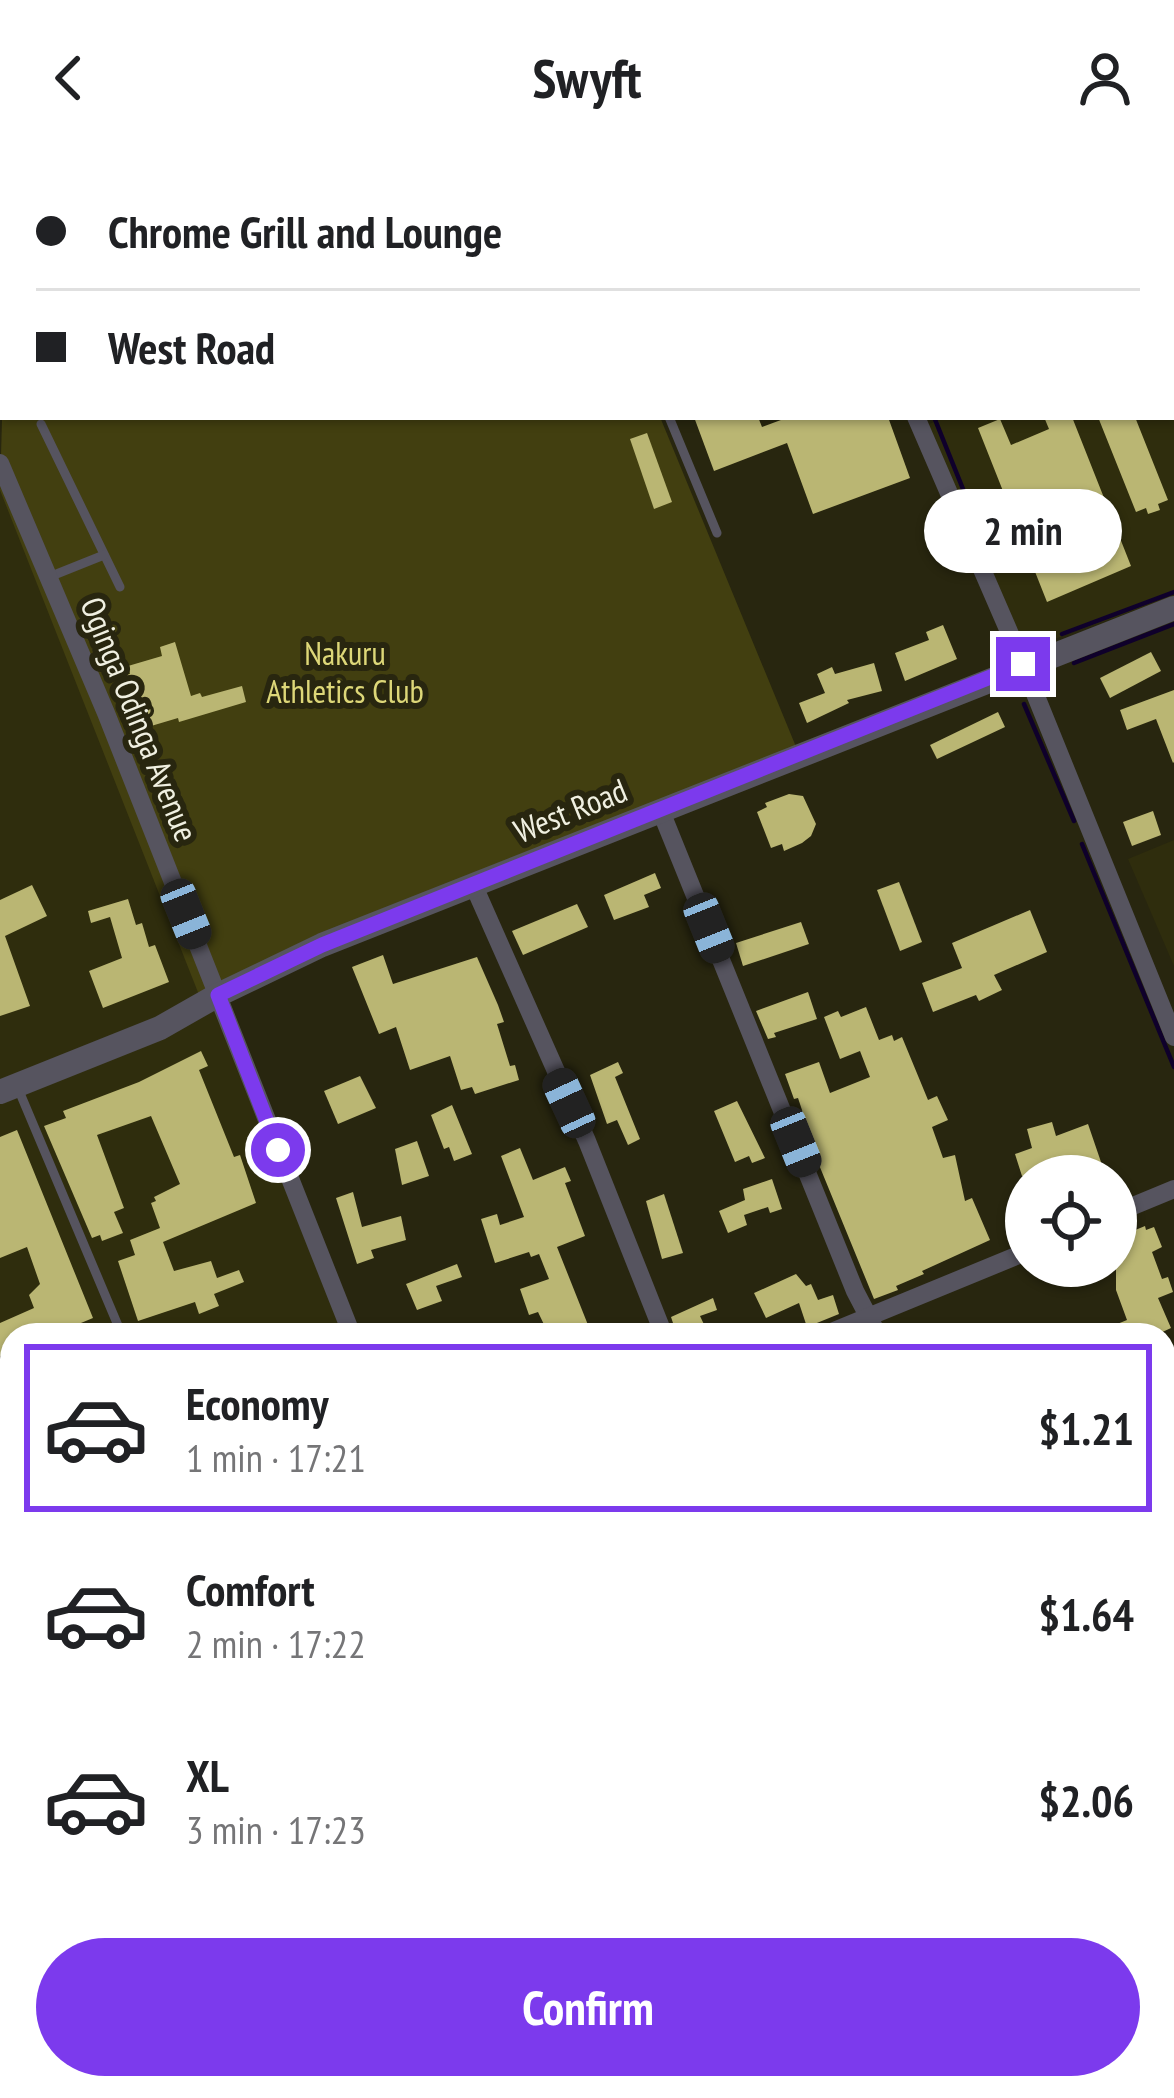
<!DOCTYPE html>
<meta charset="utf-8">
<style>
:root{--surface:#fff;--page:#f6f6f6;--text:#202124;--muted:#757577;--line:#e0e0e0;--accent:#7c3aed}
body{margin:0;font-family:"PT Sans Narrow",sans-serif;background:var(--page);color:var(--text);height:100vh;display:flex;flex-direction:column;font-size:45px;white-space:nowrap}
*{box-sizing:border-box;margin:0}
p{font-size:39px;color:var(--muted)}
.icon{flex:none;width:66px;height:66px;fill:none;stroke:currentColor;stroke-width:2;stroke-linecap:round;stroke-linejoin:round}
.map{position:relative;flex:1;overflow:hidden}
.panel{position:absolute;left:0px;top:1167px;width:1176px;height:777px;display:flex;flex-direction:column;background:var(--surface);border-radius:36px 36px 0 0;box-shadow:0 3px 9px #0004}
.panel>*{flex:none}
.hud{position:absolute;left:0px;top:0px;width:1176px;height:264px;box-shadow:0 3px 9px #0004;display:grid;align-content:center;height:264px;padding:0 36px;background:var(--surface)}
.controls{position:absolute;left:1005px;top:999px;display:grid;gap:24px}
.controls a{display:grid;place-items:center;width:132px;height:132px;border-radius:50%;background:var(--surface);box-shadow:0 3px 9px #0004;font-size:60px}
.end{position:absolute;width:54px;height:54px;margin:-27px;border:15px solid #7c3aed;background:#fff;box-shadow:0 0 0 6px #fff}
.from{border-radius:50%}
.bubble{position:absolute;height:84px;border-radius:42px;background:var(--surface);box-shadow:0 3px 9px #0004;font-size:39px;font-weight:600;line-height:84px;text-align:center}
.car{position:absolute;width:36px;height:72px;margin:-36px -18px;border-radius:15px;box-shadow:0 0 9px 3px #0007;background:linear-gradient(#222 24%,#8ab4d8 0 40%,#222 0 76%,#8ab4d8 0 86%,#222 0)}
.hud b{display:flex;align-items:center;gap:42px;height:114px;font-size:45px}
.hud b+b{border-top:3px solid var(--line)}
.hud i{width:30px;height:30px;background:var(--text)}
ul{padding:21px 0 0;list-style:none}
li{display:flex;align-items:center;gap:36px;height:168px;margin:0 24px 18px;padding:0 12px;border:6px solid transparent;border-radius:0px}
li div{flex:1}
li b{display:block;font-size:45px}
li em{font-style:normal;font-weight:600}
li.on{border-color:var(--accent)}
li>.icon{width:108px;height:108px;stroke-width:1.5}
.cta{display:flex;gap:24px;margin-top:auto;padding:24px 36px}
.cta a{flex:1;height:138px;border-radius:72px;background:var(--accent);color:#fff;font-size:48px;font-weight:600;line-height:138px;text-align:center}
header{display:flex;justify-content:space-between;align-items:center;height:156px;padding:0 36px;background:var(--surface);font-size:54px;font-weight:600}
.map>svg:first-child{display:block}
</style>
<header><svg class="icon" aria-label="back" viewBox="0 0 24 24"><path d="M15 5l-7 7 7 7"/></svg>Swyft<svg class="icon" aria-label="person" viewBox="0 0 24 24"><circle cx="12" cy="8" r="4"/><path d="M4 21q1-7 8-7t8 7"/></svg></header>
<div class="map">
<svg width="1174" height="1942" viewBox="0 0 1174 1942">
<rect width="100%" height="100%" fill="#28260f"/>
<g fill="#2f2d0d">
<path d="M1174,169v271l-153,55 -97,-225 23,-9h226z"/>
<path d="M0,330l347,849h-335v506l-12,5z"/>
<path d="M1174,684v126l-46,-107z"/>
</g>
<path fill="#423f10" d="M3,229v32h657l139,337 -596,251 -203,-515z"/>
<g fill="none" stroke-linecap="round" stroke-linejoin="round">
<g stroke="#0f002b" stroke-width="4.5">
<path d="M826,0l1,3"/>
<path d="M531,3l1,-1"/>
<path d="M934,261l62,154"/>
<path d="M1062,478l112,-42"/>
<path d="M1074,507l100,-39"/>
<path d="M1024,548l50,117"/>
<path d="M1082,688l92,223"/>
<path d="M1164,1235l10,-5"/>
</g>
</g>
<g fill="#bab673">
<path d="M694,261h64l4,10 27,-10h99l22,61 -97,36 -26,-71 -73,28z"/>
<path d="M1044,261h28l59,149 -84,36 -69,-174 22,-9 11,26 38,-16z"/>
<path d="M1098,261h37l33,83 -10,4 2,6 -12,4 -2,-6 -10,4z"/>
<path d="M647,277l25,69 -18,7 -24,-70z"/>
<path d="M943,469l14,34 -52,22 -10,-28 34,-13 -3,-8z"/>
<path d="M175,486l16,54 9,-3 2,4 40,-11 4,16 -67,20 -1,-4 -37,11 -16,-54 5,-1 -2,-8 34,-10 -2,-9z"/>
<path d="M1151,496l10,19 -51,27 -10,-20z"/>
<path d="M874,507l8,28 -35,9 2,3 -42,20 -8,-20 26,-10 -8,-19 15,-7 3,7z"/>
<path d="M1174,534v72l-1,1 -17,-44 -29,11 -7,-20z"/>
<path d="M998,556l7,15 -68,32 -7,-14z"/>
<path d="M789,638l14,2 13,28 -5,12 -9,7 -18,8 -2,-7 -11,4 -14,-36 10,-5 -2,-4z"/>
<path d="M1153,655l8,24 -29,11 -9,-24z"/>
<path d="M655,717l6,15 -17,7 5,12 -35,13 -10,-25z"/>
<path d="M899,726l23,60 -22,9 -23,-61z"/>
<path d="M32,729l15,31 -42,20 25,70 -30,10v-116z"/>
<path d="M128,743l8,26 6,-2 7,24 6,-2 14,37 -66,26 -14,-37 33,-13 -12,-41 -19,6 -3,-12z"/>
<path d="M577,748l11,23 -65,28 -11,-24z"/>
<path d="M1030,754l17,42 -53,23 8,15 -23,11 -3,-6 -43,17 -11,-29 40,-15 -10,-25z"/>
<path d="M801,766l8,22 -66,22 -7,-23z"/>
<path d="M383,799l10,29 84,-27 21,48 6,17 -7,2 13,42 5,-1 4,15 -44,14 -3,-7 -11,3 -11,-34 -40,14 -14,-43 -17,7 -27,-67z"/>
<path d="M808,836l9,27 -43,14 2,4 -8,2 -12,-28z"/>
<path d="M866,851l13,33 13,-5 2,6 8,-4 26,63 9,-4 11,24 -16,7 11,31 12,-3 10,46 7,-3 18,42 -68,31 2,3 -28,12 2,4 -24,9 -66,-161 3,-1 -13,-39 -4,1 -9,-25 34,-12 11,31 40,-16 -10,-26 -20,8 -16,-42 14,-6 3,6z"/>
<path d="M201,895l7,15 -9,4 35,87 6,-2 16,48 -93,39 11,29 37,-10 6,17 22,-8 5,12 -30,12 5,12 -20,8 -4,-12 -57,19 -20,-60 17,-6 -5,-15 30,-12 -9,-25 5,-2 -2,-4 26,-13 -29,-68 -54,19 27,73 -10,4 9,21 -21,8 -2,-6 -8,3 -48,-112 22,-8 -3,-7 76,-29z"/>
<path d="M618,906l5,11 -8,4 25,62 -12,6 -11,-25 -10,4 -17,-49z"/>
<path d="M360,920l16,32 -38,16 -14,-33z"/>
<path d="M737,945l28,57 -13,5 -3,-7 -14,6 -21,-51z"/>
<path d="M452,949l20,49 -18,7 -5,-14 -5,2 -13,-34z"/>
<path d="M1052,966l4,14 32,-12 13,38 -31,11 1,3h-49l-7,-22 17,-6 -5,-19z"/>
<path d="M17,974l76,188 -41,17h-40v16l-12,5v-33l34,-15 -5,-13 11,-11 -13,-37 -27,11v-121z"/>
<path d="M417,985l12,35 -27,9 -7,-36z"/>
<path d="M520,992l13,32 32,-13 6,14 -6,2 20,53 -28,11 35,88h-43l-11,-23 -9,3 -9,-26 29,-10 -10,-25 -8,3 -2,-5 -34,11 -14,-44 16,-5 3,11 24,-8 -23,-61z"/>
<path d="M772,1023l10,30 -12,4 -2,-6 -24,8 3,10 -19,8 -9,-22 26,-11 -2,-11z"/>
<path d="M353,1036l9,35 39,-11 5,24 -35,10 3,8 -17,6 -21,-66z"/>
<path d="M664,1038l19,59 -21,6 -16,-58z"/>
<path d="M1145,1070l1,4 8,-3 8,20 -10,5 10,27 6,-2 5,15 -15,6 13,30 -15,7h-66l37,-15 -11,-30v-52z"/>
<path d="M457,1108l5,13 -26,9 6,15 -25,9 -11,-26z"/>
<path d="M796,1118l10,12 5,-2 7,16 15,-5 6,19 -32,13 -8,-24 -33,15 -12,-25z"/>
<path d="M713,1142l4,12 -17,6 9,19h-32l-6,-18z"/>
<path d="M12,1738v93l-12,4v-92z"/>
</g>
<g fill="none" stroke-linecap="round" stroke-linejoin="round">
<g stroke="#56545f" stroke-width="9">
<path d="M562,0l1,3"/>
<path d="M669,261l48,116"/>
<path d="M41,268l79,163"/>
<path d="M49,421l55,-22"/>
<path d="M17,930l105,249"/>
</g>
<g stroke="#56545f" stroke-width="18">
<path d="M248,0l1,3"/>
<path d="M808,0l1,3"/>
<path d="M506,3l7,-3"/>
<path d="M0,219l3,-1"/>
<path d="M916,261l107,247 151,373"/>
<path d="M0,307l106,250 246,622"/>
<path d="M660,653l195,482 23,44"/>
<path d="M473,728l114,257 77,194"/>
<path d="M1116,1057l58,-24"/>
<path d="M824,1179l202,-83"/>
<path d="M1164,1248l10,-4"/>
<path d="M0,1430l12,29"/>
<path d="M1164,1542l10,-13"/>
<path d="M0,1683l12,-5"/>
<path d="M1164,1770l10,4"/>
<path d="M0,1849l12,-4"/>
<path d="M215,1932l5,10"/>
<path d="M251,1942l20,-10"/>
<path d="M668,1942l8,-10"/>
<path d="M830,1942l8,-10"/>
<path d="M962,1942l8,-10"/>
</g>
<path stroke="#56545f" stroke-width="24" d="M0,936l160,-64 58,-33 104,-50 852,-337"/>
</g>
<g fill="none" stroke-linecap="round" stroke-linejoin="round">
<path stroke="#7c3aed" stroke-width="15" d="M278,994l-60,-155 104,-50 701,-281"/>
</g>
<g text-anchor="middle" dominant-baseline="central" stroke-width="12" stroke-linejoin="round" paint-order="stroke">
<g font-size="33" fill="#ddd778" stroke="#28260f">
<text x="345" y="496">Nakuru<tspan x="345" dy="38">Athletics Club</tspan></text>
</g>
<g font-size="33" fill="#f0f0e1" stroke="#28260f">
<text transform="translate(140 563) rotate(68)">Oginga Odinga Avenue</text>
<text transform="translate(570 654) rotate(-22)">West Road</text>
</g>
</g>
</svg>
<div class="controls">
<a><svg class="icon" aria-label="locate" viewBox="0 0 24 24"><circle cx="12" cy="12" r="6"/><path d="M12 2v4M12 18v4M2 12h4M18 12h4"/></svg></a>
</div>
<i class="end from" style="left:278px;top:994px"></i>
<i class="end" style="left:1023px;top:508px"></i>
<div class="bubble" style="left:924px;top:333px;width:198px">2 min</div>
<i class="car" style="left:186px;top:758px;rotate:158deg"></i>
<i class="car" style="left:709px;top:772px;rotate:158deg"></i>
<i class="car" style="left:569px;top:947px;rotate:335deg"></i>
<i class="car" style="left:796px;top:986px;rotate:158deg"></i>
<div class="hud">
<b><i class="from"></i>Chrome Grill and Lounge</b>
<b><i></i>West Road</b>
</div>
<section class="panel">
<ul>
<li class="on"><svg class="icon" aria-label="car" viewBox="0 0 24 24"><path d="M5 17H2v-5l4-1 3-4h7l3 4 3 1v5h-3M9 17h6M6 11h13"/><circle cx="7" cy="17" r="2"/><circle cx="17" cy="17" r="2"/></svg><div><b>Economy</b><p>1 min · 17:21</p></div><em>$1.21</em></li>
<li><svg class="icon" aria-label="car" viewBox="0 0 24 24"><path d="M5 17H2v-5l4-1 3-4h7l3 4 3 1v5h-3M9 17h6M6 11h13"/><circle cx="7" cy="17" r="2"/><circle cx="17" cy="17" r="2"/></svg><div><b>Comfort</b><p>2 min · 17:22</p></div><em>$1.64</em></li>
<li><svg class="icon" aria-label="car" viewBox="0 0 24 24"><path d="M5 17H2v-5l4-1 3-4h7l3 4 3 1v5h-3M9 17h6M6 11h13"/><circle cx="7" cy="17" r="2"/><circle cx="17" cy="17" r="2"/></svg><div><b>XL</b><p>3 min · 17:23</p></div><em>$2.06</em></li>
</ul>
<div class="cta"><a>Confirm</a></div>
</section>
</div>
